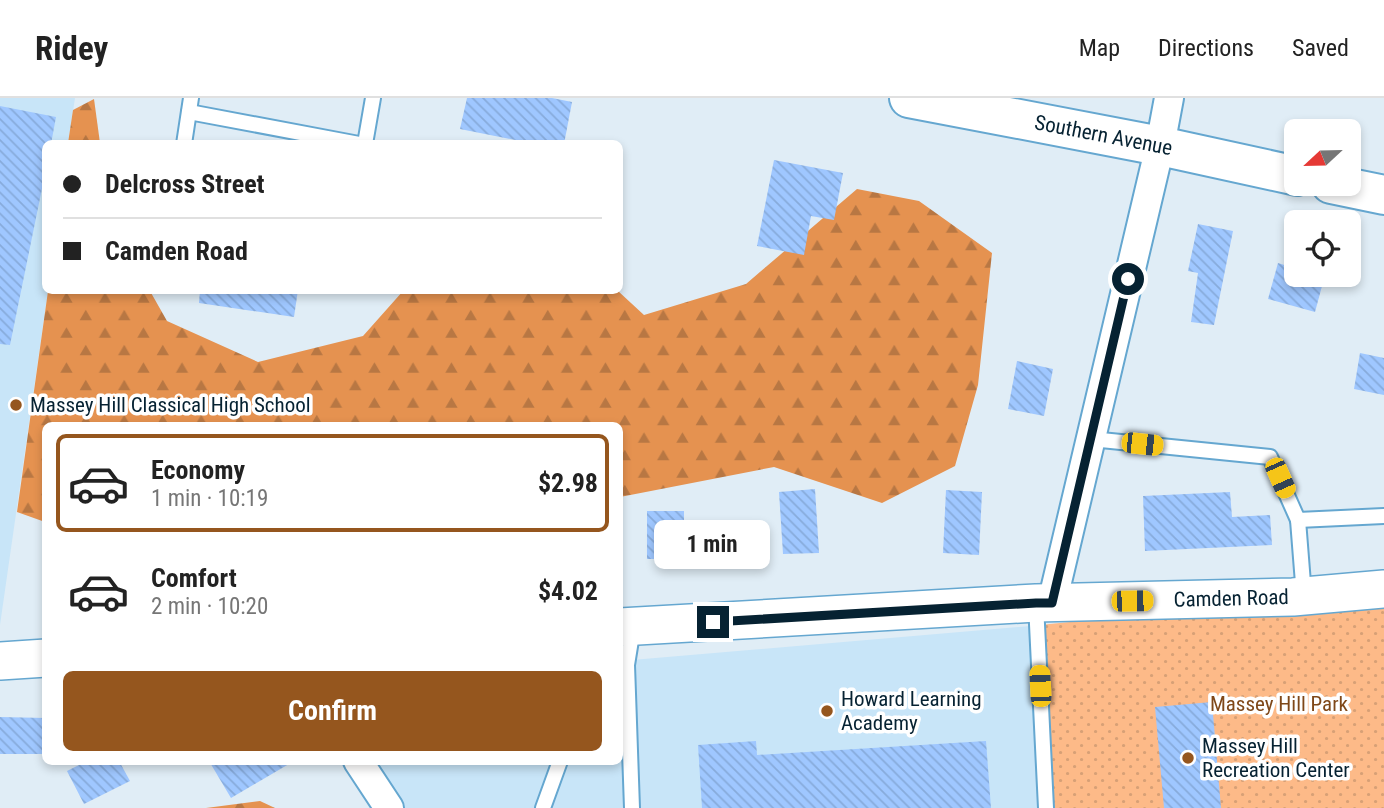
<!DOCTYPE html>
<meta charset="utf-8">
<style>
:root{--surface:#fff;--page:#f2f2f2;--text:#222;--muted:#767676;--line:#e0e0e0;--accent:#95561e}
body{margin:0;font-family:"Roboto Condensed",sans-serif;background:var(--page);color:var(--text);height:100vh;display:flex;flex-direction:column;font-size:26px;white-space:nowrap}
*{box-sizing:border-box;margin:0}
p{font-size:23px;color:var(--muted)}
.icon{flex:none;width:38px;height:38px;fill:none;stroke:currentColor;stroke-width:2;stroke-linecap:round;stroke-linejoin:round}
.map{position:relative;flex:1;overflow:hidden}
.details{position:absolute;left:42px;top:324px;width:581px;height:343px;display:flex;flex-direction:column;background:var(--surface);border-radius:10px;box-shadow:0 4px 10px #0003}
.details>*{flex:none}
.guide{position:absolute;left:42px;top:42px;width:581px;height:154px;border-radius:10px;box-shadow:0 4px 10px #0003;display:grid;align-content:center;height:154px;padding:0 21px;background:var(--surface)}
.needle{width:46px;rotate:248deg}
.tools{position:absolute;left:1284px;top:21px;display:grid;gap:14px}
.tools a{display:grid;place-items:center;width:77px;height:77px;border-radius:10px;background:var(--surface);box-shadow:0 4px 10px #0003;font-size:35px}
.end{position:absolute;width:32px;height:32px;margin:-16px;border:9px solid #062232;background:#fff;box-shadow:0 0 0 4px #fff}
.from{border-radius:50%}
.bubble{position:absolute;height:49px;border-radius:10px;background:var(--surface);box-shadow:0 4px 10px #0003;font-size:23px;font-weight:700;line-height:49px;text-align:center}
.car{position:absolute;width:21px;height:42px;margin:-21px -10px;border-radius:9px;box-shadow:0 0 5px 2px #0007;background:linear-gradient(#f5c518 24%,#345 0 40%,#f5c518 0 76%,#345 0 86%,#f5c518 0)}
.guide b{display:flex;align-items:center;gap:24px;height:66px;font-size:26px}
.guide b+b{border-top:2px solid var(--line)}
.guide i{width:18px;height:18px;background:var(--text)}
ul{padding:12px 0 0;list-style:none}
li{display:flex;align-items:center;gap:21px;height:98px;margin:0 14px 10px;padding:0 7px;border:4px solid transparent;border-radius:10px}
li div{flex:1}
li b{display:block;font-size:26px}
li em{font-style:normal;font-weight:700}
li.current{border-color:var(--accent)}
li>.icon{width:63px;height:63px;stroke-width:1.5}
.primary-button{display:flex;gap:14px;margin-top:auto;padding:14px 21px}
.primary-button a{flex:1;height:80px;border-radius:10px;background:var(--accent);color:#fff;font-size:28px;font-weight:700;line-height:80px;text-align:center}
header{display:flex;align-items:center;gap:42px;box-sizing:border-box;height:98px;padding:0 35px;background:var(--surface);border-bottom:2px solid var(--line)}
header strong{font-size:33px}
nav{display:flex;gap:38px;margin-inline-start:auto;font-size:24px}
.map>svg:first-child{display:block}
</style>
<header>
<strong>Ridey</strong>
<nav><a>Map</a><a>Directions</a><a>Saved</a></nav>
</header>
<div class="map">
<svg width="1384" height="710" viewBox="0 0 1384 710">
<defs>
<pattern id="forest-firs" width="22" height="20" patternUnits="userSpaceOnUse" patternTransform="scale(1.75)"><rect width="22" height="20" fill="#e59250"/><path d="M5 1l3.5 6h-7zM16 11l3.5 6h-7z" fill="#b87743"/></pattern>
<pattern id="park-dots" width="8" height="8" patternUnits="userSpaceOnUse" patternTransform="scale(1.75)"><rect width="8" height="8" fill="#fdba88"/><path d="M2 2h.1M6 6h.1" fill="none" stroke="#d7a076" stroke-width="1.8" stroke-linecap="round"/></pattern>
<pattern id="building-back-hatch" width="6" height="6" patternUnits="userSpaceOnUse" patternTransform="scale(1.75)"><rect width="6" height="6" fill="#9fc7ff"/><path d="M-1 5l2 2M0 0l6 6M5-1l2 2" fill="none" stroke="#87abdb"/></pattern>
</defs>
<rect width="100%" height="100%" fill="#e0edf6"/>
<g fill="#c8e5f8">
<path d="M0,0h75l-7,45 -22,1v146l2,1 -48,334z"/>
<path d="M1030,528l10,182h-644l-34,-47h258v-100z"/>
</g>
<g fill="url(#forest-firs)">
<path d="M94,1l6,44h-32l5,-33z"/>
<path d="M857,91l62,12 73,52 -14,132 -23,81 -73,37 -108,-36 -154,30v-72h-574l-1,97 -28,-10 31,-221h102l17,30 91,41 105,-26 40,-45h215l26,24 102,-31z"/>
<path d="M260,703l15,7h-69z"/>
</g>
<path fill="url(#park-dots)" d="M1384,492v218h-344l-10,-182z"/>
<g fill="url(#building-back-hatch)">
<path d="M467,0h85l20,4 -8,42h-29l-75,-15z"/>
<path d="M0,8l56,11 -5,27h-5v25l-36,176 -10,-1z"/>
<path d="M774,62l69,13 -9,47 -23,-4 -7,39 -47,-9z"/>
<path d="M1198,126l35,7 -19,94 -23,-3 7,-49 -10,-2z"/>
<path d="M1278,165l19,6v6h28l-10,37 -47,-13z"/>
<path d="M200,192h98l-4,27 -95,-14z"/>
<path d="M1360,255l24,5v37l-30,-6z"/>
<path d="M1017,263l36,8 -9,47 -36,-7z"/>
<path d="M815,391l4,64 -36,1 -4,-62z"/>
<path d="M946,392l36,2 -3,63 -36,-2z"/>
<path d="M1230,394l2,25 38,-2 2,30 -127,6 -2,-55z"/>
<rect x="647" y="413" width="37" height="48"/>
<path d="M1212,604l9,106h-57l-9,-101z"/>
<path d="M0,619l46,1v36h-46z"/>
<path d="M756,643l1,14 229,-14 5,67h-289l-4,-63z"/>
<path d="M87,663h32l11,20 -46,23 -17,-33z"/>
<path d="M209,663h85l-63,37z"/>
</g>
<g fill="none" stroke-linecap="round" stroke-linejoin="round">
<defs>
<g id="service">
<path d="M189,14l170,32"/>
<path d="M184,46l7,-46"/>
<path d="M365,46l8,-46"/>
<path d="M1091,341l179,18 28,63 86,-4"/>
<path d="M1298,422l6,76"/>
<path d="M1036,506l10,204"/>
<path d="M543,710l17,-47"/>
<path d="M632,710l-5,-143 6,-37"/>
</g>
<g id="minor">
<path d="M1052,505l108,-457 9,-48"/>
<path d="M358,663l31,47"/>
</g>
<g id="tertiary">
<path id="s1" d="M620,529l416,-24 257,-6 91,-8"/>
<path d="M0,563l46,-3"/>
</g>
<g id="secondary">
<path id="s2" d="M909,0l251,48 137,30"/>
<path d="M1331,86l53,11"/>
</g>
</defs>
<use href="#service" stroke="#65a7d0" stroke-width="18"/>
<use href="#minor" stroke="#65a7d0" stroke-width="32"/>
<use href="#tertiary" stroke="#65a7d0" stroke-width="40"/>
<use href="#secondary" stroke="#65a7d0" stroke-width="42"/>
<use href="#service" stroke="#fff" stroke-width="14"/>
<use href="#minor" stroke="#fff" stroke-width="28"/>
<use href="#tertiary" stroke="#fff" stroke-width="37"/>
<use href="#secondary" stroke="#fff" stroke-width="38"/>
</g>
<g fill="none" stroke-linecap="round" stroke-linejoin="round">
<path stroke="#062232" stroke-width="9" d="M713,524l323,-19h16l76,-324"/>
</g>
<g fill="#95561e" stroke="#fff" stroke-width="2.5">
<circle cx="16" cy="307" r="7"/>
<circle cx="827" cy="613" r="7"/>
<circle cx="1188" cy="660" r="7"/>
</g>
<g text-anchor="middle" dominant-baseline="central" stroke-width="7" stroke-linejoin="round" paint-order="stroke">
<g font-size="21" fill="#062232" stroke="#fff">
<text stroke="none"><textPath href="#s2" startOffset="198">Southern Avenue</textPath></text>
<text stroke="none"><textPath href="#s1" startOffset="612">Camden Road</textPath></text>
</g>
<g font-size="21" fill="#062232" stroke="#fff" text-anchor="start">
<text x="30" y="307">Massey Hill Classical High School</text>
<text x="841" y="601">Howard Learning<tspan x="841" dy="24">Academy</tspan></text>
<text x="1202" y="648">Massey Hill<tspan x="1202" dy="24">Recreation Center</tspan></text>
</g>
<g font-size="21" fill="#7f4819" stroke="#fff">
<text x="1279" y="606">Massey Hill Park</text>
</g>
</g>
</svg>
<div class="tools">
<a><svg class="needle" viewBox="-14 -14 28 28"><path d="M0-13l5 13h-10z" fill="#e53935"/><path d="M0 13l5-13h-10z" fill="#767676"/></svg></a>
<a><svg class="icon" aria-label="locate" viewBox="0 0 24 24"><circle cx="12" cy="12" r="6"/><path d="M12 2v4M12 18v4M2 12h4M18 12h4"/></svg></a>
</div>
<i class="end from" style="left:1128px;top:181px"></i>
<i class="end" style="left:713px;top:524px"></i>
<div class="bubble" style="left:654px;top:422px;width:116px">1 min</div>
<i class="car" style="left:1142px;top:346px;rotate:96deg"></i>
<i class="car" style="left:1280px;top:380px;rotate:156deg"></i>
<i class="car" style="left:1132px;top:503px;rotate:89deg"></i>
<i class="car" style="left:1040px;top:588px;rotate:357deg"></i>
<div class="guide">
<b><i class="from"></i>Delcross Street</b>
<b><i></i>Camden Road</b>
</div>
<section class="details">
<ul>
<li class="current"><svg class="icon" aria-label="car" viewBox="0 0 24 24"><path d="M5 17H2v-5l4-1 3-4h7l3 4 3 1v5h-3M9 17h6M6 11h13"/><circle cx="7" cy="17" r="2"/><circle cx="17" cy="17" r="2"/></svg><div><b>Economy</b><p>1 min · 10:19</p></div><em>$2.98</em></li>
<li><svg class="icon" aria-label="car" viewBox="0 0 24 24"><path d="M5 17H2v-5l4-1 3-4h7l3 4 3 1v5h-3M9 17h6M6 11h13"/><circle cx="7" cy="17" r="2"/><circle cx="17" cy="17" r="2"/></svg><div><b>Comfort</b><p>2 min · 10:20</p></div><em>$4.02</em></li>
</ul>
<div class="primary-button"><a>Confirm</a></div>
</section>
</div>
